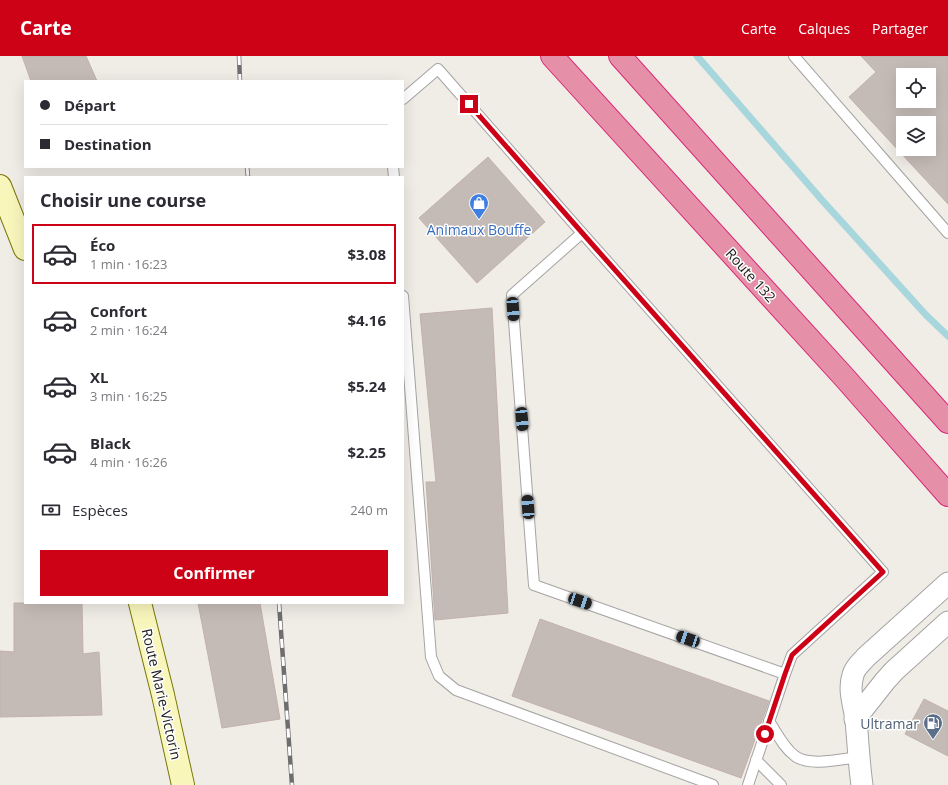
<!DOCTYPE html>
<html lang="fr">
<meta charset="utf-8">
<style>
:root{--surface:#fff;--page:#f2f2f3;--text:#2b2b33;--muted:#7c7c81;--line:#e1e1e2;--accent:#cd0217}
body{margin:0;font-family:"Open Sans",sans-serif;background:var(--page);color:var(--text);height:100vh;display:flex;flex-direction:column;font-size:15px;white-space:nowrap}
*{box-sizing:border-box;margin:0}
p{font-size:13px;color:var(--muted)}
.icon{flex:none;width:22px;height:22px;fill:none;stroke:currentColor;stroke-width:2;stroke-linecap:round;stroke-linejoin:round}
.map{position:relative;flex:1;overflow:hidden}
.side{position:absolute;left:24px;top:120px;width:380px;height:428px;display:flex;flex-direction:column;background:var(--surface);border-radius:0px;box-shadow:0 4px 16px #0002}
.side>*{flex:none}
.hud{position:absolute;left:24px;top:24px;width:380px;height:88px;border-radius:0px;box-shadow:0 4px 16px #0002;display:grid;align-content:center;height:88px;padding:0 16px;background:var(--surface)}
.buttons{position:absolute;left:896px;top:12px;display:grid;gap:8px}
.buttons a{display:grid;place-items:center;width:40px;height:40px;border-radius:0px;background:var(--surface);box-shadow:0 4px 16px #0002;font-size:20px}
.end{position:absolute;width:18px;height:18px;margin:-9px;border:5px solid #cd0217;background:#fff;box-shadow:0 0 0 2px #fff}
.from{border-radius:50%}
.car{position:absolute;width:12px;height:24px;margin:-12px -6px;border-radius:5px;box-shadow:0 0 3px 1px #0007;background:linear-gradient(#222 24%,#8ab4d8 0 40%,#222 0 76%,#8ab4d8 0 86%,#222 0)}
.hud b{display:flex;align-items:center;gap:14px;height:38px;font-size:15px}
.hud b+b{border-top:1px solid var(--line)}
.hud i{width:10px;height:10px;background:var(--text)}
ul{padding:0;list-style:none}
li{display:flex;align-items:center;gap:12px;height:60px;margin:0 8px 6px;padding:0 8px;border:2px solid transparent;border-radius:0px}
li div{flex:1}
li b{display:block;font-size:15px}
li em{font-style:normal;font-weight:700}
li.on{border-color:var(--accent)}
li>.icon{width:36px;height:36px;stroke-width:1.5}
h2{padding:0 16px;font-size:18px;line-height:48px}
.pay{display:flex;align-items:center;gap:10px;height:44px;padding:0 16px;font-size:15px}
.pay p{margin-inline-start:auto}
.primary-button{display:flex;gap:8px;margin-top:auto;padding:8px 16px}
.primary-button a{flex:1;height:46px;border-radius:0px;background:var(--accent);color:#fff;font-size:16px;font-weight:700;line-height:46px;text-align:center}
header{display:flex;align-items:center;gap:24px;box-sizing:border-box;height:56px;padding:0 20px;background:var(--accent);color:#fff}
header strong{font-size:19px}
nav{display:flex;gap:22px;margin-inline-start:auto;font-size:14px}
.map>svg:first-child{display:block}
</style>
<header>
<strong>Carte</strong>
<nav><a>Carte</a><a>Calques</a><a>Partager</a></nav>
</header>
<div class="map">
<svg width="948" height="729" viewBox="0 0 948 729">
<rect width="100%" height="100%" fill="#f0ece6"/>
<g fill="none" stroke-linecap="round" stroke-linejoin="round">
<path stroke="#a7d6dd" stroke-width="7" d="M697,0l124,143 105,116 22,21"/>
</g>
<g fill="#c5bbb6" stroke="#c2b1a9" fill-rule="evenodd">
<path d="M22,0h64l11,25h-66z"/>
<path d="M861,0h87v148l-99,-107 27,-25zM903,19h26v26h-26zM903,67h26v26h-26z"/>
<path d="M488,101l57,65 -68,61 -58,-65z"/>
<path d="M492,252l16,305 -73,7 -9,-138h10l-16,-168z"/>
<path d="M14,547h68l1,51 16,-2 3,63 -102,2v-66l14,1z"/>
<path d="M198,547h62l20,116 -58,9z"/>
<path d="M540,563l229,82 -28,77 -229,-82z"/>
<path d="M924,643l24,12v45l-43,-22z"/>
</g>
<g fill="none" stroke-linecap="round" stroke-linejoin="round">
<defs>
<g id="lane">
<path d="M794,0l154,177"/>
<path d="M403,43l35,-30 144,164"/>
<path d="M393,111l1,10"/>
<path d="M403,240l28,361 8,19 17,14 257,95"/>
<path d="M769,665c8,12 14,26 26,35 14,11 47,3 64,1"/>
<path d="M756,704l25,25"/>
<path d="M748,729l37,-111 7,-19 91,-83 -301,-339 -70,62 22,290 251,89"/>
</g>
<g id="street">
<path d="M855,663l30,-38 9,-10 54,-49"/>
<path d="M862,729c-3,-21 -4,-43 -6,-65 -2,-16 -8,-29 -3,-45 2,-8 8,-12 13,-18l82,-74"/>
</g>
<g id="secondary">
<path d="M0,130l25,63"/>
<path d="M140,547l23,92 20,90"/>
</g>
<g id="highway">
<path d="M552,0l292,321 104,118"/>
<path d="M620,0l328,366"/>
</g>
</defs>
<use href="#lane" stroke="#a4a4a4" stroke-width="12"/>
<use href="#street" stroke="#a4a4a4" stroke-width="23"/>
<use href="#secondary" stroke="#777706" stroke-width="24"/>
<use href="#highway" stroke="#d92877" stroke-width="24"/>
<use href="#lane" stroke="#fff" stroke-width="10"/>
<use href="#street" stroke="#fff" stroke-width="21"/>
<use href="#secondary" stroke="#f9f6bc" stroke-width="22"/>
<use href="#highway" stroke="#e68fa8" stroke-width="22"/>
<defs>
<g id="rail">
<path d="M239,0l1,25"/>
<path d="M247,111l1,10"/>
<path d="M279,547l13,182"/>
</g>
</defs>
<use href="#rail" stroke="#6e6e6e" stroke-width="4.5"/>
<use href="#rail" stroke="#fff" stroke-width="3" stroke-dasharray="9" stroke-linecap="butt"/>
</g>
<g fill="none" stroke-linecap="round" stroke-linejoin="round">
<path stroke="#cd0217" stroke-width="5" d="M469,48l123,140 291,328 -91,83 -7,19 -20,60"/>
</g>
<defs>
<symbol id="shop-pin" viewBox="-11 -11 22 30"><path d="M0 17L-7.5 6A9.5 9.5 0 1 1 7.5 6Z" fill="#3f7fe0" stroke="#fff"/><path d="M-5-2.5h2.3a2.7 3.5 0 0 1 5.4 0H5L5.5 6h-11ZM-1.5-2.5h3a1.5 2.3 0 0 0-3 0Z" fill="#fff"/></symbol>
<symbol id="fuel-pin" viewBox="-11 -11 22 30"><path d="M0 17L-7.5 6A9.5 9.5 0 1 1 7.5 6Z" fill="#5c6f8a" stroke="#fff"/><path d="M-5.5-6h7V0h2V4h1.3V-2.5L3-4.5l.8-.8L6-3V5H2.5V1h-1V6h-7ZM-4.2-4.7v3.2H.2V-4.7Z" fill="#fff"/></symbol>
</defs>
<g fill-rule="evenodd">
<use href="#shop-pin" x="468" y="136" width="22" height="30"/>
<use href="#fuel-pin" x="922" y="656" width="22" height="30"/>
</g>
<g text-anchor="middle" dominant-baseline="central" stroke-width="3" stroke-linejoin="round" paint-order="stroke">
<g font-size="14" fill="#366cbe" stroke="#fff">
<text x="479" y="173">Animaux Bouffe</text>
</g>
<g font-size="14" fill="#202020" stroke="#fff">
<text transform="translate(751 219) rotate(48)">Route 132</text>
<text transform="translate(162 638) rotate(77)">Route Marie-Victorin</text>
</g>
<g font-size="14" fill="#4e5e75" stroke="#fff" text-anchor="end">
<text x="919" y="667">Ultramar</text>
</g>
</g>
</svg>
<div class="buttons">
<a><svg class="icon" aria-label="locate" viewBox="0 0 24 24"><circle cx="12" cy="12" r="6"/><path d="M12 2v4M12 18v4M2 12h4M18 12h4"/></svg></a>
<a><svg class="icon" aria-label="layers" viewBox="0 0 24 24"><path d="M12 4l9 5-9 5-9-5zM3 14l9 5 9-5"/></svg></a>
</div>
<i class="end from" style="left:765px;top:678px"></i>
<i class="end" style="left:469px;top:48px"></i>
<i class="car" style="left:513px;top:253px;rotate:176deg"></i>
<i class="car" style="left:522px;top:363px;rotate:175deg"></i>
<i class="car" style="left:528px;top:451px;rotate:356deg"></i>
<i class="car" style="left:580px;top:545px;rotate:109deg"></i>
<i class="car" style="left:688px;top:583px;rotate:289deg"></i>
<div class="hud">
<b><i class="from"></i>Départ</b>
<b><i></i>Destination</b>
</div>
<section class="side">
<h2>Choisir une course</h2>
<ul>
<li class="on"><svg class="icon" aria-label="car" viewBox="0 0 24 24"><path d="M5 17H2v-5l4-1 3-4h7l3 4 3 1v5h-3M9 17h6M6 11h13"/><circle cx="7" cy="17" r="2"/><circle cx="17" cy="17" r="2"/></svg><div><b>Éco</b><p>1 min · 16:23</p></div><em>$3.08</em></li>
<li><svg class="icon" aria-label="car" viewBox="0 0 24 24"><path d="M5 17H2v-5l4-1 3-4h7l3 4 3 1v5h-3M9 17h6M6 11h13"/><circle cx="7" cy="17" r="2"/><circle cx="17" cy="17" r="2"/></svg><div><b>Confort</b><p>2 min · 16:24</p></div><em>$4.16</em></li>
<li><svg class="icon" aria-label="car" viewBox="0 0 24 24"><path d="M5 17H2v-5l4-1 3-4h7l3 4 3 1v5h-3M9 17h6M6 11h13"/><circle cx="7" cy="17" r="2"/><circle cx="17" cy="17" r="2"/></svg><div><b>XL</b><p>3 min · 16:25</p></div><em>$5.24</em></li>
<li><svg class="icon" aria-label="car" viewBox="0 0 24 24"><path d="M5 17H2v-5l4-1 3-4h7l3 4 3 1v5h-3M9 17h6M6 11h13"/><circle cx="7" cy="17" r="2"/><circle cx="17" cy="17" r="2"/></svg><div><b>Black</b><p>4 min · 16:26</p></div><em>$2.25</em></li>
</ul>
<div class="pay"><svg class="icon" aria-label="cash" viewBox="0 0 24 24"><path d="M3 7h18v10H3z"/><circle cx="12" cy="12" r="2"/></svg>Espèces<p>240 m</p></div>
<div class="primary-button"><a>Confirmer</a></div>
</section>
</div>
